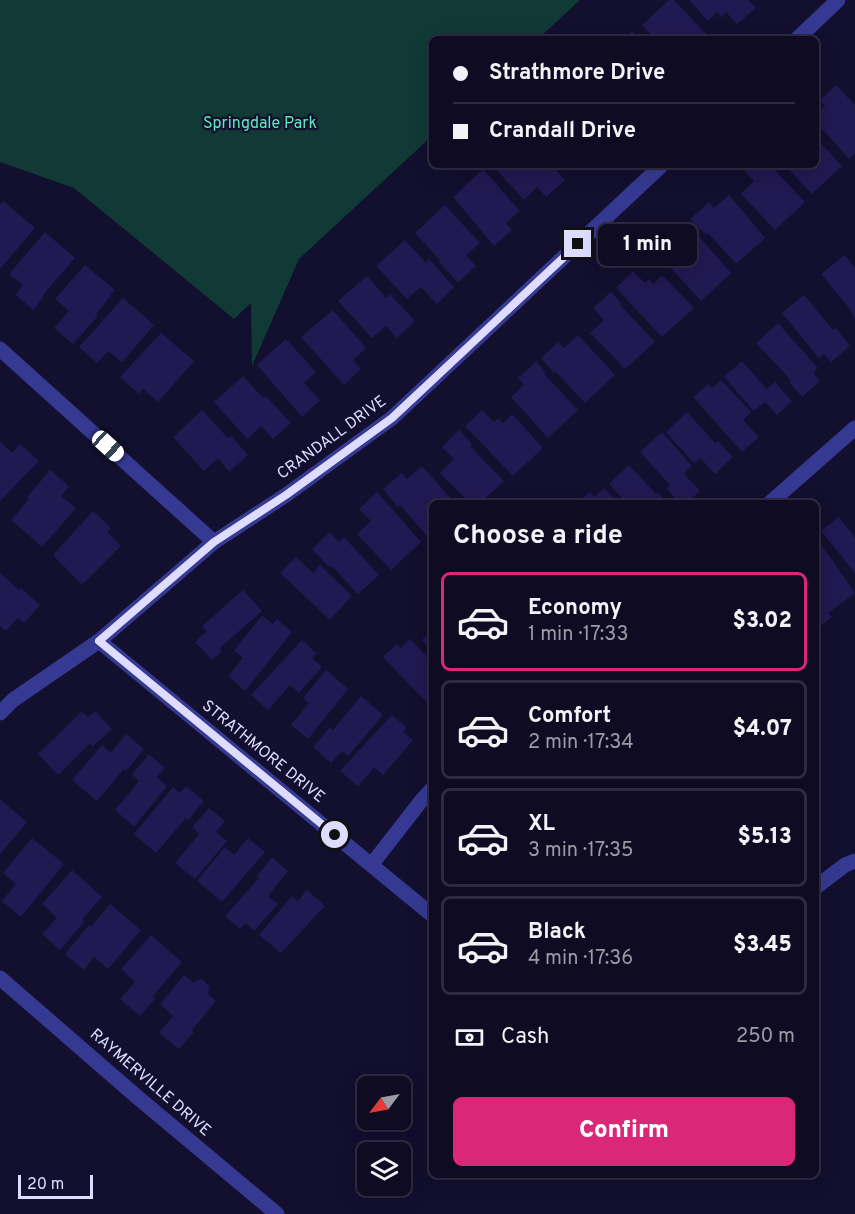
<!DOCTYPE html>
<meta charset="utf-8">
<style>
:root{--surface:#0e0b23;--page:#1c1930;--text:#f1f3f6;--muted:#9b9ba6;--line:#2e2b41;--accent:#db2777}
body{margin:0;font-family:Overpass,sans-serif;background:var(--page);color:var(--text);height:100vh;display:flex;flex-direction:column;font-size:22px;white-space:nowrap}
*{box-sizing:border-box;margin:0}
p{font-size:20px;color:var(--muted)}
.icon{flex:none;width:33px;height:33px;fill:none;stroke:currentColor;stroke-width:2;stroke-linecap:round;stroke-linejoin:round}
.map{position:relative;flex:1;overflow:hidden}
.sheet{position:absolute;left:429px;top:500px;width:390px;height:678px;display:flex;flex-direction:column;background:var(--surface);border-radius:9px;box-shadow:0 6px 24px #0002,0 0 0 2px var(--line)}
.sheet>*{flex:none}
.guide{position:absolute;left:429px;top:36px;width:390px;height:132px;border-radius:9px;box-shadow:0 6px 24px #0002,0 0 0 2px var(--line);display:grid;align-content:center;height:132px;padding:0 24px;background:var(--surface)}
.needle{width:39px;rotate:238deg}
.controls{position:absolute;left:357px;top:1076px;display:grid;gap:12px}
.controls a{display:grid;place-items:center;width:54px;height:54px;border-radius:9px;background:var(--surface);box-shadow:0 6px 24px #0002,0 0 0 2px var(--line);font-size:30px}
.scale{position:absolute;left:18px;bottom:15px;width:75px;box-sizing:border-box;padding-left:6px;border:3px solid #deddff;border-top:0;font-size:16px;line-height:21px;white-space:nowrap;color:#deddff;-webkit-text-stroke:4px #120f2f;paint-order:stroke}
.end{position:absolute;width:27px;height:27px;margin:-14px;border:8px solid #deddff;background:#111;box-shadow:0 0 0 3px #111}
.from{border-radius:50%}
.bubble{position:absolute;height:42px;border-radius:9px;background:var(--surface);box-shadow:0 6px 24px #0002,0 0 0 2px var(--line);font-size:20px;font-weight:800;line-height:42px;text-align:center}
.car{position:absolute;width:18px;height:36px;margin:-18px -9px;border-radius:8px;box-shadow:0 0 4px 2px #0007;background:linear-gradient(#fff 24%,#345 0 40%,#fff 0 76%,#345 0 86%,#fff 0)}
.guide b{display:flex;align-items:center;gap:21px;height:57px;font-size:22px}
.guide b+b{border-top:2px solid var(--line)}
.guide i{width:15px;height:15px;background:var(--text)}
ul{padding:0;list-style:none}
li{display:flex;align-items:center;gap:18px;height:99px;margin:0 12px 9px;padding:0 12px;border:3px solid var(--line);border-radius:9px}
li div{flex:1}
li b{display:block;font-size:22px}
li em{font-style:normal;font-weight:800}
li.current{border-color:var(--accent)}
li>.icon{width:54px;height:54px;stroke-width:1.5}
h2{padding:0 24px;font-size:27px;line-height:72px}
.pay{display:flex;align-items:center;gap:15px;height:66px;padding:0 24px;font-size:22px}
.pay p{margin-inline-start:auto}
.button{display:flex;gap:12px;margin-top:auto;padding:12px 24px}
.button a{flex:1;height:69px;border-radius:9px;background:var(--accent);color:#fff;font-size:24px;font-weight:800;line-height:69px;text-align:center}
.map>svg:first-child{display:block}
</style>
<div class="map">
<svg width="855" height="1214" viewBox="0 0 855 1214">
<rect width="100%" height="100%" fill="#120f2f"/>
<path fill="#113935" d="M0,0h580l-42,39h-106v97l-133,123 -47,107 -1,-63 -17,16 -160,-131 -74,-26z"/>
<g fill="#211951">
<path d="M669,0h5l35,37 -2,2h-52l-13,-14z"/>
<path d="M689,0h59l8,8 -19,16 -11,-12 -5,5 -4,-5 -9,9z"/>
<path d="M632,31l8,8h-17z"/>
<path d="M836,85l19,20v48l-6,6 -33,-37v-8l9,-8 -5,-6z"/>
<path d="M816,138l26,28 -30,28 -27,-29h31z"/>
<path d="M492,165h59l14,15 -19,17 -9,-10 -13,13z"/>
<path d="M748,165h22l35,37 -30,28 -34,-36 13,-13 -11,-12z"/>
<path d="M483,169l37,42 -14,12 6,7 -18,16 -41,-49z"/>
<path d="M729,195l36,43 -29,26 -28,-31 -2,2 -16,-16 19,-17 5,6z"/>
<path d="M3,201l32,27 -35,41v-64z"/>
<path d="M445,205l35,38 -14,12 10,11 -18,17 -20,-22 2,-1 -25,-27z"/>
<path d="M687,223l44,50 -30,28 -34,-37 13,-13 -11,-11z"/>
<path d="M45,232l30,26 -32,37 1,1 -10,14 -19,-15 8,-10 -14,-11z"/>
<path d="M405,240l21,23 3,-4 25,28 -17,17 -16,-17 -14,12 -31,-33z"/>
<path d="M845,255l10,13v51l-6,-11 -28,-34z"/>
<path d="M85,265l30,25 -19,24 2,2 -25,28 -19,-16 15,-17 -14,-12z"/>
<path d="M633,271l12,12 4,-4 5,5 8,-9 32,33 -32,29 -46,-49z"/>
<path d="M367,276l19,22 4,-4 25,27 -18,17 -11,-12 -14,12 -34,-37z"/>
<path d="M611,292l10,11 -1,2 35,37 -30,27 -35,-36 14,-13 -11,-12z"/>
<path d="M804,295l29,35 3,-2 14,18 -19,16 -7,-8 -5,4 -37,-45z"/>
<path d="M123,298l31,27 -32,37 -14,-11 -11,12 -18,-16z"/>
<path d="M333,310l33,38 -13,12 8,9 -17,16 -43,-48z"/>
<path d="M778,323l40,45 -5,5 7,8 -18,16 -13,-15 2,-1 -3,-4 -32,-34z"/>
<path d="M161,333l33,28 -36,41 -15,-13 -4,5 -19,-17z"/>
<path d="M578,335l37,40 -30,28 -29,-31 -2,1 -13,-15 17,-16 6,6z"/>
<path d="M286,339l30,33 -12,11 16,17 -18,17 -45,-52z"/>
<path d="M742,361l25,28 8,-7 17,19 -15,14 -12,-13 -11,9 -30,-34z"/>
<path d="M536,362l10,10 -2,2 34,36 -30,28 -37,-41 13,-12 -6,-7z"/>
<path d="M243,376l20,22 3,-2 25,27 -18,16 -12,-13 -14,13 -33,-37z"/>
<path d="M721,380l30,32 -8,8 16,17 -17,15 -49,-55 15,-13 4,4z"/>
<path d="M202,410l26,28 3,-2 17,19 -19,17 -11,-14 -14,13 -31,-34z"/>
<path d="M482,410l12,12 4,-4 5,5 9,-9 31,34 -30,28 -48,-50z"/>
<path d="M687,412l28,31 3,-2 15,16 -18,17 -15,-16 -6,5 -28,-31z"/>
<path d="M459,430l13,14 -2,2 34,35 -23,21h-12l-29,-29 14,-14 -12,-12z"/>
<path d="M662,432l30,34 -8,8 16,17 -13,11h-8l-13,-14 4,-3 -30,-33z"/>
<path d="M0,442l12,11 8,-9 19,17 -39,40z"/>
<path d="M629,465l27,29 2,-1 9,9h-41l-17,-18z"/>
<path d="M422,466l32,36h-22v30l-5,4 -27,-31 -2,2 -15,-18 19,-16 5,6z"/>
<path d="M50,470l19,16 -8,10 15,12 -34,39 -31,-27 18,-21 -2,-2z"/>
<path d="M604,488l14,14h-40l12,-10 4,5z"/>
<path d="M377,492l44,50 -30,28 -34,-36 14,-13 -12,-12z"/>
<path d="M93,511l18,17 -4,4 14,14 -39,39 -29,-30z"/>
<path d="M839,517l16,21v35l-34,-42z"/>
<path d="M330,532l9,10 5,-5 35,38 -21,19 -26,-28 -2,2 -18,-19z"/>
<path d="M816,537l39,56 -27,20 4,4 -16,13z"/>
<path d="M296,557l17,16 7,-8 32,31 -22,24 -50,-47z"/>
<path d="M0,573l19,17 2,-2 19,17 -16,18 -6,-5 -12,13 -6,-5z"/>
<path d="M243,590l19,21 -43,38 3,2 -10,9 -17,-18 12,-11 -5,-5z"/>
<path d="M262,616l11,8 4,-5 15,13 -47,59 -17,-15 15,-18 -9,-8z"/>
<path d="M432,631v20l-10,-11z"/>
<path d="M410,639l22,23v46l-49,-51 14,-13 4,4z"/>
<path d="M302,640l15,14 -5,4 10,9 -23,26 -9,-8 -22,25 -17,-15z"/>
<path d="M326,670l22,19 -40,50 -17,-14 18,-22 -6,-5z"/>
<path d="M361,696l22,19 -35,41 -6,-5 -11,12 -18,-16 17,-20 3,3z"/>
<path d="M82,711l6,6 7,-6 17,18 -19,17 -3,-3 -32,32 -20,-21z"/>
<path d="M392,715l14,12 -3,5 10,8 -30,35 -9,-7 -16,18 -18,-15z"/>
<path d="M126,734l18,15 -18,22 -2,-2 -27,32 -25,-21 30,-35 9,8z"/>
<path d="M149,754l16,14 -8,9 10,9 -33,41 -19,-17 24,-29 -7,-7z"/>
<path d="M186,786l18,15 -16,19 -2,-2 -30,35 -22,-19 39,-47 7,6z"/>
<path d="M0,799l27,23 -27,32z"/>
<path d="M209,808l16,13 -9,11 11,9 -32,38 -20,-16 24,-29 -7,-7z"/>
<path d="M32,838l32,26 -43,53 -19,-16 14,-17 -13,-11z"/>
<path d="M248,838l17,14 -43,50 -25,-21 28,-34 9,8z"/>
<path d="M272,857l16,14 -20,25 10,8 -24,27 -8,-8 -6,6 -15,-13 34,-38 -2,-2z"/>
<path d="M72,870l30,27 -20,23 3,1 -25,29 -18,-16 15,-16 -15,-14z"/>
<path d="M307,890l18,16 -44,47 -22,-18 33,-39 6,5z"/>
<path d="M110,904l31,26 -33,39 -14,-12 -10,13 -19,-16 24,-29 2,2z"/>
<path d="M151,935l31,27 -29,34 2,3 -15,17 -20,-17 15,-17 -14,-13z"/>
<path d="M184,975l10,8 3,-3 5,-1 8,7 -2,8 8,7 -24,29 2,2 -15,17 -20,-16 14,-17 -13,-12z"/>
</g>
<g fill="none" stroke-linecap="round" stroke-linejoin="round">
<g stroke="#363992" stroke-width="15">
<path d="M797,39l41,-39"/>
<path d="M0,349l214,193"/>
<path d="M771,502l84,-74"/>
<path d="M99,641l333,274"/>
<path d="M0,713l13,-13 86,-59 115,-99 72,-47 106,-77 270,-253"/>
<path d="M372,864l49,-63 11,-12"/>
<path d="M816,887l29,-22 10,-4"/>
</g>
<path stroke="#363992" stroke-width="15" d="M0,978l136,118 141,118"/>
</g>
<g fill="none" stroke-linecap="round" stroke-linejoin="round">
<path stroke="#deddff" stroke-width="8" d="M335,835l-236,-194 115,-99 72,-47 106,-77 186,-174"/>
</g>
<g text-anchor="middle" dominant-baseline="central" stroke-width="4.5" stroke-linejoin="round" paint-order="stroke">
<g font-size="16" fill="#5cecbe" stroke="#120f2f">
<text x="260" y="124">Springdale Park</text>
</g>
<g font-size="16" fill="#deddff" stroke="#120f2f">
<text transform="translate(332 438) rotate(-36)">CRANDALL DRIVE</text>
<text transform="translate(263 752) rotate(39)">STRATHMORE DRIVE</text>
<text transform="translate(150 1083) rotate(41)">RAYMERVILLE DRIVE</text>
</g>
</g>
</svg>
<div class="controls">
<a><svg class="needle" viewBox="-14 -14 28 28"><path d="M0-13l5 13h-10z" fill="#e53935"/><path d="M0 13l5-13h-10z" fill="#9b9ba6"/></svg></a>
<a><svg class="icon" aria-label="layers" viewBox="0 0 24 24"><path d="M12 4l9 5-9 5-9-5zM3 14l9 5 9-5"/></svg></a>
</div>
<div class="scale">20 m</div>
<i class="end from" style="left:335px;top:835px"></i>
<i class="end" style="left:578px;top:244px"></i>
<div class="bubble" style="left:598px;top:224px;width:99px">1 min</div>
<i class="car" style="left:108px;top:446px;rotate:132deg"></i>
<div class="guide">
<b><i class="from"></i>Strathmore Drive</b>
<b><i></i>Crandall Drive</b>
</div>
<section class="sheet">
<h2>Choose a ride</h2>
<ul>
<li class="current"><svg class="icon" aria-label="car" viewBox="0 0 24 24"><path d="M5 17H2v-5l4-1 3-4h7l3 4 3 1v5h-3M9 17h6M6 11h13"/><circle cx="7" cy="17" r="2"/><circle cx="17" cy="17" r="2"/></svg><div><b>Economy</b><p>1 min · 17:33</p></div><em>$3.02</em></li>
<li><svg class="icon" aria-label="car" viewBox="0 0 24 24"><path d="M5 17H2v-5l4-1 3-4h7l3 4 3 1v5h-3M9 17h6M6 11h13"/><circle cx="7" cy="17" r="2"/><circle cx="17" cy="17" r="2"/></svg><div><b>Comfort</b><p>2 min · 17:34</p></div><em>$4.07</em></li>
<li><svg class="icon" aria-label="car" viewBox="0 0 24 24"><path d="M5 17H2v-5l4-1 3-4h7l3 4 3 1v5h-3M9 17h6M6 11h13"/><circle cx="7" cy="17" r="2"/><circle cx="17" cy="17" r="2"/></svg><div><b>XL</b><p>3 min · 17:35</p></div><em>$5.13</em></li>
<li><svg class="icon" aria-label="car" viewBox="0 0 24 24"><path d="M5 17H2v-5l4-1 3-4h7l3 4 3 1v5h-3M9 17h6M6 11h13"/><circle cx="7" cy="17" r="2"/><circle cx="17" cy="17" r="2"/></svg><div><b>Black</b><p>4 min · 17:36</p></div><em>$3.45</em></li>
</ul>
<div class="pay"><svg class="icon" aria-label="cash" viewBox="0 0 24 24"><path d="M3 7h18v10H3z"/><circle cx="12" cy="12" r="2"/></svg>Cash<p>250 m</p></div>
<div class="button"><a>Confirm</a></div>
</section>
</div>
